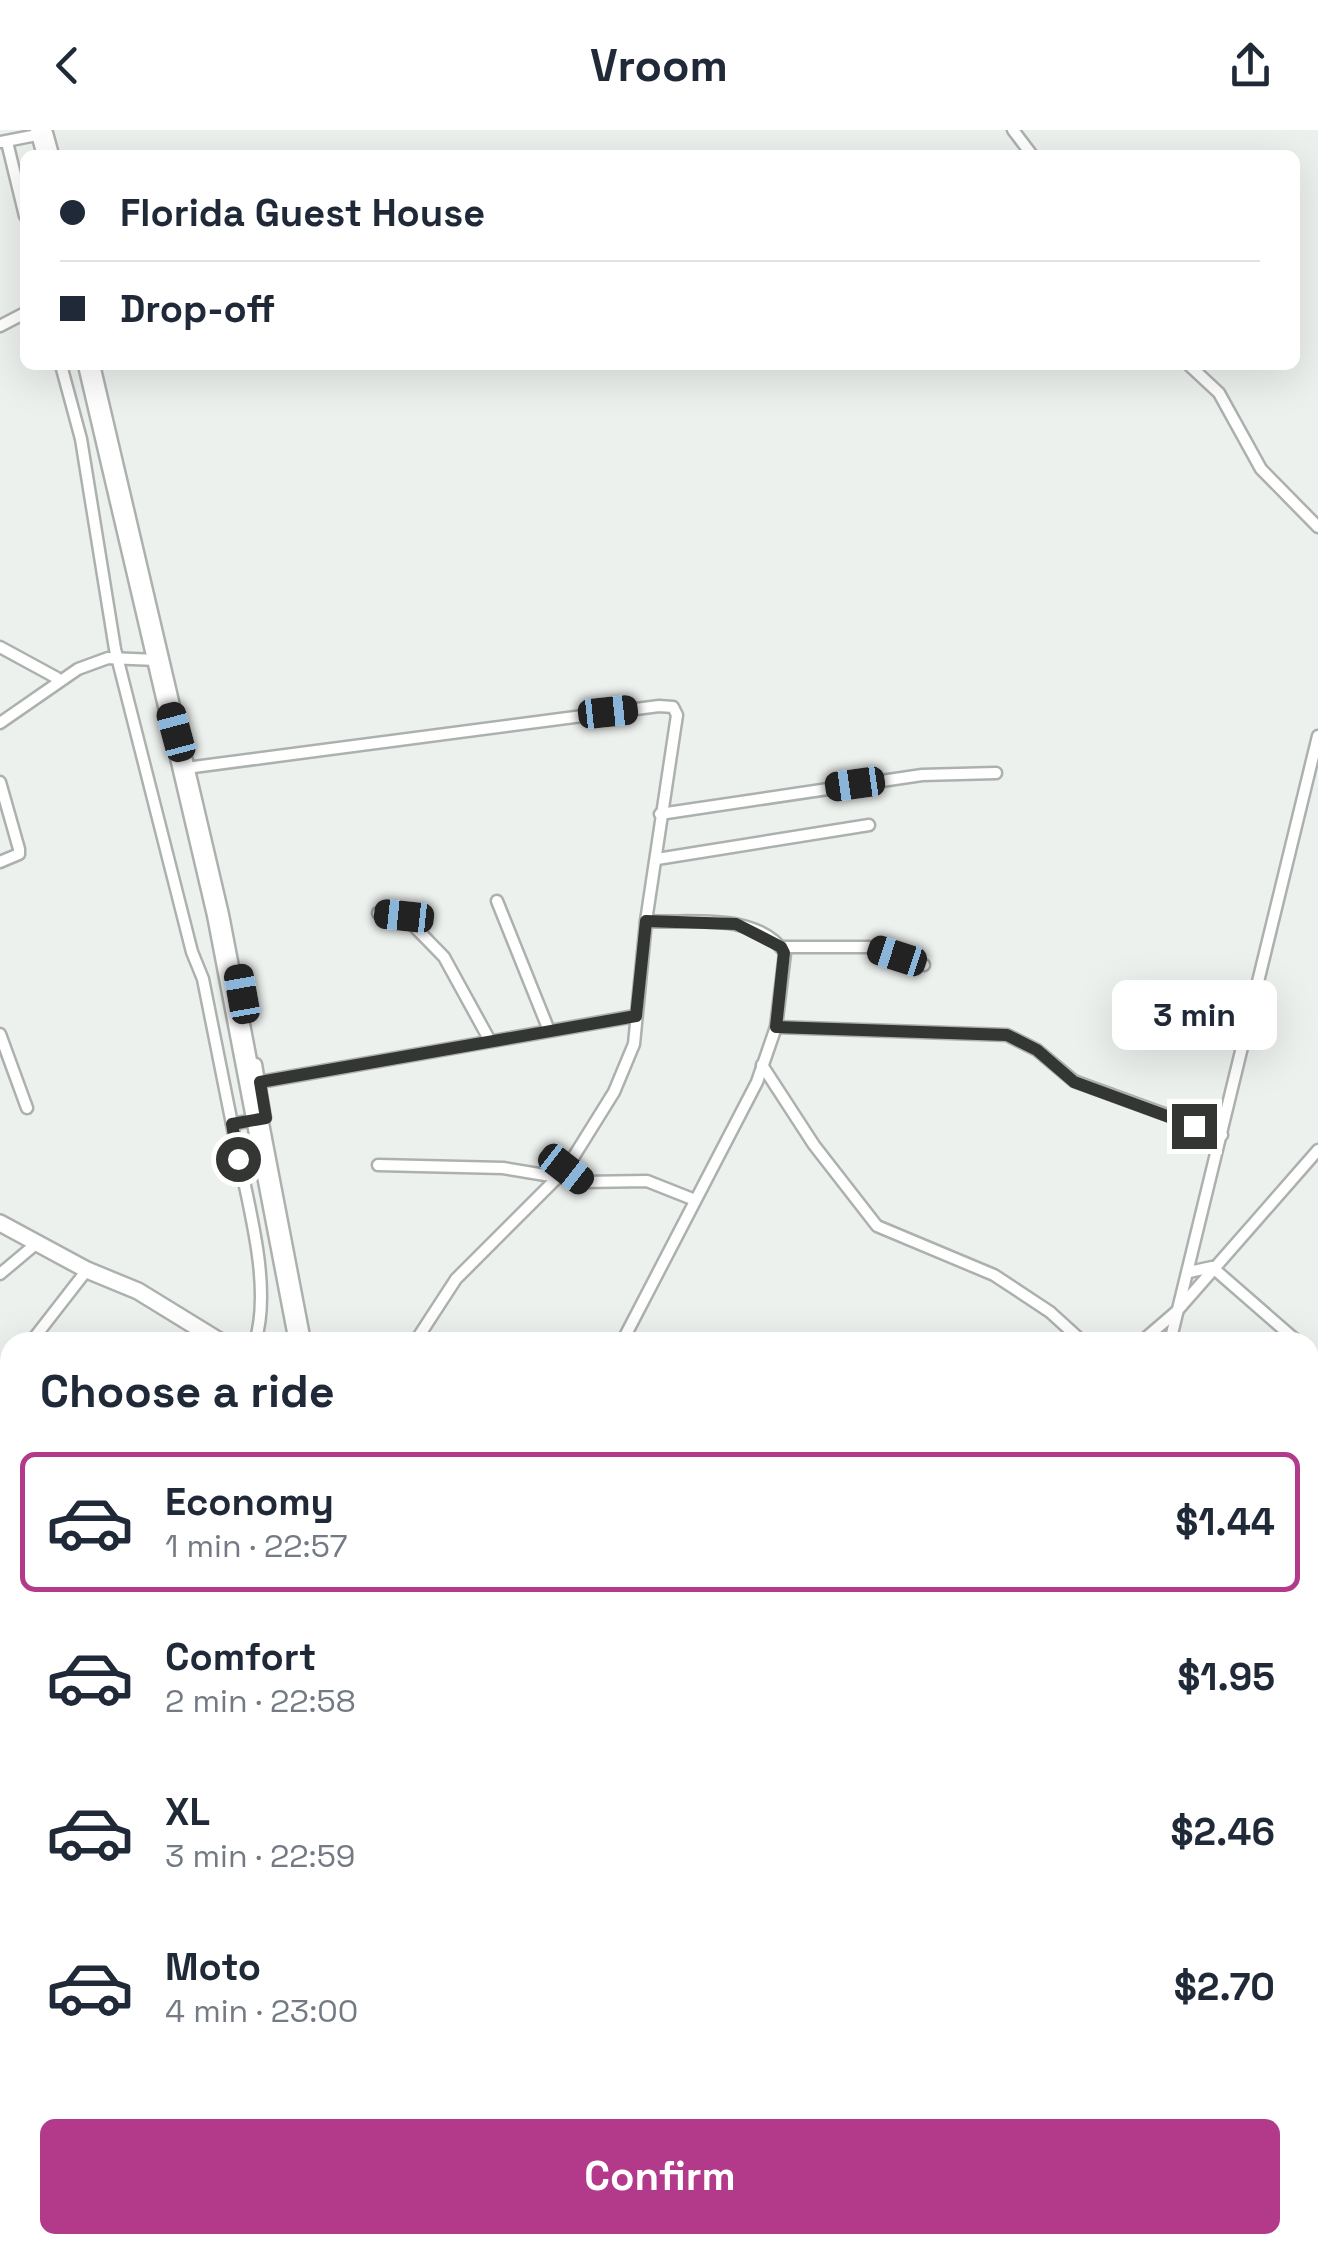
<!DOCTYPE html>
<meta charset="utf-8">
<style>
:root{--surface:#fff;--page:#f2f2f3;--text:#1f2937;--muted:#747a83;--line:#e0e1e3;--accent:#b3398b}
body{margin:0;font-family:"Space Grotesk",sans-serif;background:var(--page);color:var(--text);height:100vh;display:flex;flex-direction:column;font-size:38px;white-space:nowrap}
*{box-sizing:border-box;margin:0}
p{font-size:32px;color:var(--muted)}
.icon{flex:none;width:55px;height:55px;fill:none;stroke:currentColor;stroke-width:2;stroke-linecap:round;stroke-linejoin:round}
.map{position:relative;flex:1;overflow:hidden}
.details{position:absolute;left:0px;top:1202px;width:1320px;height:922px;display:flex;flex-direction:column;background:var(--surface);border-radius:30px 30px 0 0;box-shadow:0 10px 40px #0002}
.details>*{flex:none}
.top-card{position:absolute;left:20px;top:20px;width:1280px;height:220px;border-radius:15px;box-shadow:0 10px 40px #0002;display:grid;align-content:center;height:220px;padding:0 40px;background:var(--surface)}
.end{position:absolute;width:45px;height:45px;margin:-22px;border:12px solid #343634;background:#fff;box-shadow:0 0 0 5px #fff}
.from{border-radius:50%}
.bubble{position:absolute;height:70px;border-radius:15px;background:var(--surface);box-shadow:0 10px 40px #0002;font-size:32px;font-weight:800;line-height:70px;text-align:center}
.car{position:absolute;width:30px;height:60px;margin:-30px -15px;border-radius:12px;box-shadow:0 0 8px 2px #0007;background:linear-gradient(#222 24%,#8ab4d8 0 40%,#222 0 76%,#8ab4d8 0 86%,#222 0)}
.top-card b{display:flex;align-items:center;gap:35px;height:95px;font-size:38px}
.top-card b+b{border-top:2px solid var(--line)}
.top-card i{width:25px;height:25px;background:var(--text)}
ul{padding:0;list-style:none}
li{display:flex;align-items:center;gap:30px;height:140px;margin:0 20px 15px;padding:0 20px;border:5px solid transparent;border-radius:15px}
li div{flex:1}
li b{display:block;font-size:38px}
li em{font-style:normal;font-weight:800}
li.selected{border-color:var(--accent)}
li>.icon{width:90px;height:90px;stroke-width:1.5}
h2{padding:0 40px;font-size:45px;line-height:120px}
.button{display:flex;gap:20px;margin-top:auto;padding:20px 40px}
.button a{flex:1;height:115px;border-radius:15px;background:var(--accent);color:#fff;font-size:40px;font-weight:800;line-height:115px;text-align:center}
header{display:flex;justify-content:space-between;align-items:center;height:130px;padding:0 40px;background:var(--surface);font-size:45px;font-weight:800}
.map>svg:first-child{display:block}
</style>
<header><svg class="icon" aria-label="back" viewBox="0 0 24 24"><path d="M15 5l-7 7 7 7"/></svg>Vroom<svg class="icon" aria-label="share" viewBox="0 0 24 24"><path d="M12 15V3M7 8l5-5 5 5M5 13v7h14v-7"/></svg></header>
<div class="map">
<svg width="1318" height="2123" viewBox="0 0 1318 2123">
<rect width="100%" height="100%" fill="#edf1ee"/>
<path fill="#dde6de" d="M530,2115h228l-5,8h-139l-16,-6 -66,6z"/>
<g fill="none" stroke-linecap="round" stroke-linejoin="round">
<defs>
<g id="street">
<path d="M1013,0l19,25"/>
<path d="M1,12l41,-8"/>
<path d="M7,12l18,74"/>
<path d="M0,196l25,-13"/>
<path d="M61,235l20,74 34,210 77,303 11,27 29,145 33,-6 -9,-54"/>
<path d="M1189,235l30,28 42,76 57,58"/>
<path d="M0,517l57,31"/>
<path d="M0,593l78,-54 30,-11 49,2"/>
<path d="M186,638l473,-62 14,1 4,8 -31,206 -12,123 -20,48 -48,77 -110,110 -41,63"/>
<path d="M0,652l19,67v5l-19,8"/>
<path d="M660,684l262,-39 74,-2"/>
<path d="M657,729l212,-34"/>
<path d="M497,771l51,127"/>
<path d="M378,783l26,3 40,41 45,82"/>
<path d="M781,817h88l55,18"/>
<path d="M776,897l231,8 30,15 37,31 148,54"/>
<path d="M0,904l27,74"/>
<path d="M762,935l52,80 63,81 117,49 56,37 33,30"/>
<path d="M260,952l375,-66"/>
<path d="M232,994c11,63 42,158 23,218"/>
<path d="M378,1035l125,3 54,9"/>
<path d="M566,1039l16,13 65,-1 48,19"/>
<path d="M1189,1142l23,-5 86,75"/>
<path d="M0,1144l37,-31"/>
<path d="M31,1212l56,-72"/>
<path d="M622,1212l135,-260 19,-55 9,-74c-28,-42 -96,-29 -139,-32"/>
<path d="M1141,1212l36,-31 141,-161"/>
<path d="M1170,1212l148,-606"/>
<path d="M1310,1224l8,7"/>
<path d="M1310,1431l8,8"/>
<path d="M1310,1558l8,5"/>
<path d="M0,1839l10,-1"/>
<path d="M0,1992l10,-11"/>
<path d="M180,2115l1,8"/>
<path d="M374,2115l1,8"/>
<path d="M849,2115l10,8"/>
<path d="M1000,2115l11,8"/>
<path d="M56,2123l9,-8"/>
<path d="M759,2123l4,-8"/>
<path d="M1040,2123l2,-8"/>
<path d="M1310,2123l8,-5"/>
</g>
<path id="secondary" d="M0,1093l87,47 51,21 83,51"/>
<g id="highway">
<path d="M41,0l7,25"/>
<path d="M89,235l129,550 82,427"/>
<path d="M402,2115v8"/>
</g>
</defs>
<use href="#street" stroke="#adb1ae" stroke-width="15"/>
<use href="#secondary" stroke="#adb1ae" stroke-width="20"/>
<use href="#highway" stroke="#adb1ae" stroke-width="25"/>
<use href="#street" stroke="#fff" stroke-width="10"/>
<use href="#secondary" stroke="#fff" stroke-width="15"/>
<use href="#highway" stroke="#fff" stroke-width="20"/>
</g>
<g fill="none" stroke-linecap="round" stroke-linejoin="round">
<path stroke="#343634" stroke-width="12" d="M238,1029l-6,-35 34,-6 -6,-36 376,-66 10,-95 90,3 45,23 3,6 -8,74 231,8 30,15 37,32 120,44"/>
</g>
</svg>
<i class="end from" style="left:238px;top:1029px"></i>
<i class="end" style="left:1194px;top:996px"></i>
<div class="bubble" style="left:1112px;top:850px;width:165px">3 min</div>
<i class="car" style="left:608px;top:582px;rotate:84deg"></i>
<i class="car" style="left:176px;top:602px;rotate:345deg"></i>
<i class="car" style="left:855px;top:654px;rotate:262deg"></i>
<i class="car" style="left:404px;top:786px;rotate:276deg"></i>
<i class="car" style="left:897px;top:826px;rotate:288deg"></i>
<i class="car" style="left:242px;top:864px;rotate:350deg"></i>
<i class="car" style="left:566px;top:1039px;rotate:128deg"></i>
<div class="top-card">
<b><i class="from"></i>Florida Guest House</b>
<b><i></i>Drop-off</b>
</div>
<section class="details">
<h2>Choose a ride</h2>
<ul>
<li class="selected"><svg class="icon" aria-label="car" viewBox="0 0 24 24"><path d="M5 17H2v-5l4-1 3-4h7l3 4 3 1v5h-3M9 17h6M6 11h13"/><circle cx="7" cy="17" r="2"/><circle cx="17" cy="17" r="2"/></svg><div><b>Economy</b><p>1 min · 22:57</p></div><em>$1.44</em></li>
<li><svg class="icon" aria-label="car" viewBox="0 0 24 24"><path d="M5 17H2v-5l4-1 3-4h7l3 4 3 1v5h-3M9 17h6M6 11h13"/><circle cx="7" cy="17" r="2"/><circle cx="17" cy="17" r="2"/></svg><div><b>Comfort</b><p>2 min · 22:58</p></div><em>$1.95</em></li>
<li><svg class="icon" aria-label="car" viewBox="0 0 24 24"><path d="M5 17H2v-5l4-1 3-4h7l3 4 3 1v5h-3M9 17h6M6 11h13"/><circle cx="7" cy="17" r="2"/><circle cx="17" cy="17" r="2"/></svg><div><b>XL</b><p>3 min · 22:59</p></div><em>$2.46</em></li>
<li><svg class="icon" aria-label="car" viewBox="0 0 24 24"><path d="M5 17H2v-5l4-1 3-4h7l3 4 3 1v5h-3M9 17h6M6 11h13"/><circle cx="7" cy="17" r="2"/><circle cx="17" cy="17" r="2"/></svg><div><b>Moto</b><p>4 min · 23:00</p></div><em>$2.70</em></li>
</ul>
<div class="button"><a>Confirm</a></div>
</section>
</div>
